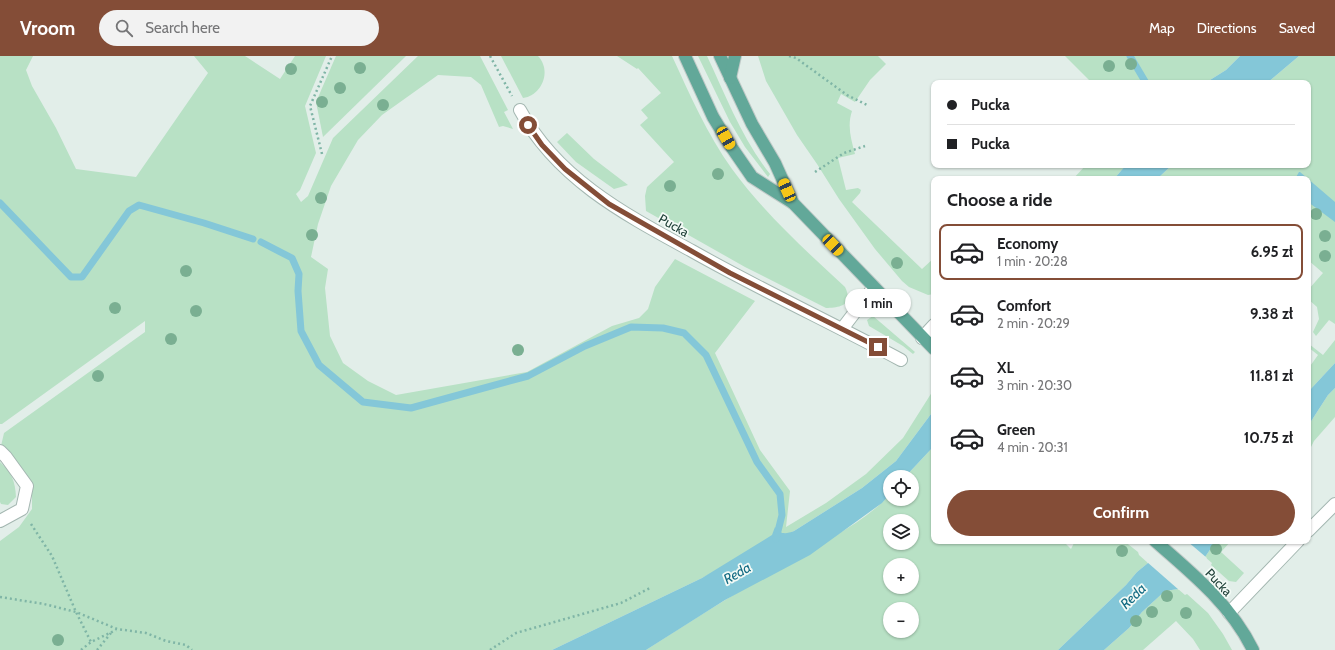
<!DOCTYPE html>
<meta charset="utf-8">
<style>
:root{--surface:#fff;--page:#f2f2f2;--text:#202124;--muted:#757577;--line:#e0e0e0;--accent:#844d37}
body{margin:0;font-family:Cabin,sans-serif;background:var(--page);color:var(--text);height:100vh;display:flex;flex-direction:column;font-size:15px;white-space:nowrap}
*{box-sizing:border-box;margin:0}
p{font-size:13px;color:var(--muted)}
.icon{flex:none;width:22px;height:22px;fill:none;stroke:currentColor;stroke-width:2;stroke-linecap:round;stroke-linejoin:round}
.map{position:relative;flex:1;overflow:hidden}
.drawer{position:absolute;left:931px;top:120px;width:380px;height:368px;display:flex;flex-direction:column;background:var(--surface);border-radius:8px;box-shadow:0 1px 3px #0004}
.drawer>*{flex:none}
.banner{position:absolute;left:931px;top:24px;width:380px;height:88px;border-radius:8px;box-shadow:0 1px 3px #0004;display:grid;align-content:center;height:88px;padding:0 16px;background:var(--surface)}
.fabs{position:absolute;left:883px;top:414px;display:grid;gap:8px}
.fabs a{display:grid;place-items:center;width:36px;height:36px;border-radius:50%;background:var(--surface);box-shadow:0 1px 3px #0004;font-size:20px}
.end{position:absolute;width:18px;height:18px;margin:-9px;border:5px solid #844d37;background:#fff;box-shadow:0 0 0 2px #fff}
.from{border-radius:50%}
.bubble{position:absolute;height:28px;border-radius:14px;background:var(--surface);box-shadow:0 1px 3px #0004;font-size:13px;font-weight:700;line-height:28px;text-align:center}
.car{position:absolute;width:12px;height:24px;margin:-12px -6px;border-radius:5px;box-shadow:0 0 3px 1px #0007;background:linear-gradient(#f5c518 24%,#345 0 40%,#f5c518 0 76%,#345 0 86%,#f5c518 0)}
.banner b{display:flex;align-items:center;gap:14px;height:38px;font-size:15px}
.banner b+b{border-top:1px solid var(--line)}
.banner i{width:10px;height:10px;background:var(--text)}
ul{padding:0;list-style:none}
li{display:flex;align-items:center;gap:12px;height:56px;margin:0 8px 6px;padding:0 8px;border:2px solid transparent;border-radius:8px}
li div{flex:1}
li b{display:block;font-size:15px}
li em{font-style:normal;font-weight:700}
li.active{border-color:var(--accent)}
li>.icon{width:36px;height:36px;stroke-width:1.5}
h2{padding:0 16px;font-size:18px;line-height:48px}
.button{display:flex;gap:8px;margin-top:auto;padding:8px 16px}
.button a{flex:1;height:46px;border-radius:24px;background:var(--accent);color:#fff;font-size:16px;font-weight:700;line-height:46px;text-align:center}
header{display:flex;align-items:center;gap:24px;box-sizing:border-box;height:56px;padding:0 20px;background:var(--accent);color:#fff}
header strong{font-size:19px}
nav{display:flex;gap:22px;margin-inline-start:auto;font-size:14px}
.search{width:280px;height:36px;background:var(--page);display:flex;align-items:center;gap:10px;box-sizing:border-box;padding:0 14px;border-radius:22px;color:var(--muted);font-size:15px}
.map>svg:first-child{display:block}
</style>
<header>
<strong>Vroom</strong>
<div class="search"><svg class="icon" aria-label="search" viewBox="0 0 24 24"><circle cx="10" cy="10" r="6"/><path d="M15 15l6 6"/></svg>Search here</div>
<nav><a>Map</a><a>Directions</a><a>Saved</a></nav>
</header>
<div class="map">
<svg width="1335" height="594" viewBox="0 0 1335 594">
<rect width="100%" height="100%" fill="#e2eee9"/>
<g fill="#b8e1c5" fill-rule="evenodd">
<path d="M0,0h33l-7,14 6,16 24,42 20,41 60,8 72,-104 -14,-17h51l35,23 15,-23h31l-21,50 11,47 -16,37 -4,4 5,8 7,-6 25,-58 85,-82h62l28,54 -4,2 9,17 -10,-3 -4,1 -18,-42 -10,-8 -33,-2 -56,40 -24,25 -27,46 -13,38 -7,33 17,12 -3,19 5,48 13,27 25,18 28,14 131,-23 85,-46 27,-8 9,-9 7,-22 20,-28 80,42 -40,52 45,97 30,41 -4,36 40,-24 40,-29 37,-36 31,-49v21l-38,51 -34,27 -68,43 -92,47 -150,72h-552v-109l19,-14 13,-18v-25l-31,-38 3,-13 141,-101v-11l-143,103h-2z"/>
<path d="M336,0h70l-83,81 -7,-35z"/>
<path d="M501,0h37c14,15 4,39 -15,42z"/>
<path d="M617,0h55c18,39 35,78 60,113 32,44 73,81 113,118 9,18 -5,21 -19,21l-81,-41 -99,-56 -1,-15 2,-9 27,-25 -34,-37 8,-7 -7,-8 20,-17 -23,-25 -1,1z"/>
<path d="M698,0h9c19,40 35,83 63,118l-2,3 -23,-30 -15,-25z"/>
<path d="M758,0h120l8,8 -16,16 -15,22 -14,-8 -4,9 15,8c-5,15 -1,28 3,43l-17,4 8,32 12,-2 3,2 -1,3 -8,9 70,67 12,-11v36l-6,1 -19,-8 -7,-6 -27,-32 -36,-50 -22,-35 -20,-29 -31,-54z"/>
<path d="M1065,0h62l17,27h-52z"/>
<path d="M1133,0h107l-14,14 -16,10 -1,3h-60z"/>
<path d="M1299,0h36v268l-6,-4 -13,16 -3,-4 6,-13 -2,-12 -9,-8v-9l15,-17 -15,-13v-81h-151l15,-14h136v-82h-41z"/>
<path d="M567,77l27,26 34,26 -14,4 -38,-27 -19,-20z"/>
<path d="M1086,109h40l-12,14h-41z"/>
<path d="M873,260l42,36 -2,2 -10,-8 -34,-20 -2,-6z"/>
<path d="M1335,284v23l-27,29v-23l10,-14 -10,-8v-2l1,-1 14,11z"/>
<path d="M1335,332v29l-21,24 -6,12v-27l20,-31z"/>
<path d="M934,390v95h129l8,8 4,-8h49l14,11 1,3 9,8 -11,9 -11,13 -68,65h-412c48,-31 96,-61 146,-90 31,-18 75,-39 98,-66v5h22v-22h-7zM890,465h22v22h-22zM890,509h22v22h-22zM890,553h22v22h-22z"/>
<path d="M0,406c12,11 15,19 16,35l-8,8 -7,-1 -1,-2z"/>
<path d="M1216,485h15l-10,11 23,21 -8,9 -7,-1 -18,-16 1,-2 -7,-6z"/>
<path d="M1178,533l7,6 2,-1 21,19 15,21 9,16h-32l-7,-11 -17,-18 -33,29h-39l25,-22 13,-16 23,-21z"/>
</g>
<g fill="#84c7d8">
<path d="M1240,0h59l-32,27h-58l1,-3 16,-10z"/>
<path d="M1126,109h46l-15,14h-43z"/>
<path d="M1299,116h1l35,30v20l-27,-20v-23h-13z"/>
<path d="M1335,307v25l-7,7 -20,31v-34z"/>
<path d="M934,354v36l-29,31h-15v17l-8,9 -72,52 -85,45 -79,50h-94l150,-72 70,-43 3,-8c6,8 11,7 19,4l68,-43 34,-27z"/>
<path d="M1168,485h48l-11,16 -27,32 -13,2 -23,21 -13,16 -25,22h-46l68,-65 11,-13 11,-9z"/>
</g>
<path fill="#e2eee9" d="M1165,485h22l20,17 -28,32 -32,-28z"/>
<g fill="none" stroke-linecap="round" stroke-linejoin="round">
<g stroke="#84c7d8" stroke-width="7">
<path d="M1130,0l16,27"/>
<path d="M0,147l71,74h11l47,-66 10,-6 65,18 49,16"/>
<path d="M261,186l31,16 7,16 -1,17 3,40 18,34 44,37 48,6 117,-32 57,-30 46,-19 32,1 21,5 22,22 51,107 23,32 2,21 -6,24"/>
</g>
<defs>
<g id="minor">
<path d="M520,54c37,69 106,105 172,141 69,39 140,72 209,109"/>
<path d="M842,273l32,-42"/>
<path d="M922,282l12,-13"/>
<path d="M0,395l6,6 21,29 -5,23 -22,12"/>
<path d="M1308,475l27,-27"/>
<path d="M1229,557l69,-72"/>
</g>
<g id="major">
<path d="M685,0l28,61 19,31 20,29 41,26 141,146"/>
<path d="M720,0l32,68 23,39 18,40"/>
<path d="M730,22l5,-22"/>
<path d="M1155,485c37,32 76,64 98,109"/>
</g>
</defs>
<use href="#minor" stroke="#a4b7b1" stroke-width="14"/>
<use href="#major" stroke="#c1cac8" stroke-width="14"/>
<g stroke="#7fb5a6" stroke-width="2.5" stroke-dasharray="2 3" stroke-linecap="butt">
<path d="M490,0l22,40"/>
<path d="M789,0l7,2 51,37 20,10"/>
<path d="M322,98l-12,-48 22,-50"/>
<path d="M815,116l29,-19 21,-7"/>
<path d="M31,468l21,32 24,56 15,30"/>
<path d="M0,541l44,7 32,8 41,17 29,4 20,8 20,4 6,5"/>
<path d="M81,594l10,-8 25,-12"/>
<path d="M97,594l14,-17"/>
<path d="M490,594l26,-17 105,-30 29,-15"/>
</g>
<use href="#minor" stroke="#fff" stroke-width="12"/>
<use href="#major" stroke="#62a899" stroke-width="12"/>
</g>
<g fill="#7aaf92">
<circle cx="1131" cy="8" r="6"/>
<circle cx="1109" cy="10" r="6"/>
<circle cx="360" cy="12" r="6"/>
<circle cx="291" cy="13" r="6"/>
<circle cx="340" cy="32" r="6"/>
<circle cx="322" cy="46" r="6"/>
<circle cx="383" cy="49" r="6"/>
<circle cx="718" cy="118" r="6"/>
<circle cx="670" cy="130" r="6"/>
<circle cx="321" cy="142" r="6"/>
<circle cx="1316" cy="158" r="6"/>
<circle cx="312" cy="179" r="6"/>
<circle cx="1325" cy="180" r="6"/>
<circle cx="1325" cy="200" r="6"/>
<circle cx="897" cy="207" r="6"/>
<circle cx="186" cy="215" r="6"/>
<circle cx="115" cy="252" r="6"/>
<circle cx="196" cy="255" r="6"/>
<circle cx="171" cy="283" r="6"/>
<circle cx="518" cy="294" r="6"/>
<circle cx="98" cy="320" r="6"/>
<circle cx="1216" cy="493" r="6"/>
<circle cx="1122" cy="495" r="6"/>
<circle cx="1167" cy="540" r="6"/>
<circle cx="1152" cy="556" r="6"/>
<circle cx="1186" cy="557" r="6"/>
<circle cx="1136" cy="565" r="6"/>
<circle cx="58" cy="584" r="6"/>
</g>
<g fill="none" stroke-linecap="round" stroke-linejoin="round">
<path stroke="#844d37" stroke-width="5" d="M528,69l14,20 23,24 44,35 121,69 148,74"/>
</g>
<g text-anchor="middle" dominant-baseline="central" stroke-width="3.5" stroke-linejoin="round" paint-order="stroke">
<g font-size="13" fill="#204139" stroke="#f3faf6">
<text transform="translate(674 169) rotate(30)">Pucka</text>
<text transform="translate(1219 526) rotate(47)">Pucka</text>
</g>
<g font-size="14" font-style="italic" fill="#136b83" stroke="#f3faf6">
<text transform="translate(737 517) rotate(-30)">Reda</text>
<text transform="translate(1133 540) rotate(-44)">Reda</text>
</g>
</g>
</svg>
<div class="fabs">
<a><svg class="icon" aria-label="locate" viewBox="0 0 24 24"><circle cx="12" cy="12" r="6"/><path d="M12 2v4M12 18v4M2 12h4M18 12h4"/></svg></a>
<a><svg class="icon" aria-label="layers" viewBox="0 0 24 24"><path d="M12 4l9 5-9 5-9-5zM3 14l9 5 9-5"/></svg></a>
<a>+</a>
<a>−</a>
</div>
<i class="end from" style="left:528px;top:69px"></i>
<i class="end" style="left:878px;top:291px"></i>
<div class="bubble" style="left:845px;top:233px;width:66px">1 min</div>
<i class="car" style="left:726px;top:82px;rotate:150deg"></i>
<i class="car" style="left:787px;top:134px;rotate:336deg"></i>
<i class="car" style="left:833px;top:189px;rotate:136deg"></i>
<div class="banner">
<b><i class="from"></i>Pucka</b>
<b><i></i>Pucka</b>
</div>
<section class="drawer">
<h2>Choose a ride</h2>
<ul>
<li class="active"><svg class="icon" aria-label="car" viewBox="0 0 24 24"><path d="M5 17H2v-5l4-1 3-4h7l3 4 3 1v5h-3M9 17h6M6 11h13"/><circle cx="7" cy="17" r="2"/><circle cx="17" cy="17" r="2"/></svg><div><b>Economy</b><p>1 min · 20:28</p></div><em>6.95 zł</em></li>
<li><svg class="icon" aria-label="car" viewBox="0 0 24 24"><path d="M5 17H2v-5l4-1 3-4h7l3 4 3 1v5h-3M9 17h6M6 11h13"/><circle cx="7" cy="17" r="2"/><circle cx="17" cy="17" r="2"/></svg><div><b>Comfort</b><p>2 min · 20:29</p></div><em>9.38 zł</em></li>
<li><svg class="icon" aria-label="car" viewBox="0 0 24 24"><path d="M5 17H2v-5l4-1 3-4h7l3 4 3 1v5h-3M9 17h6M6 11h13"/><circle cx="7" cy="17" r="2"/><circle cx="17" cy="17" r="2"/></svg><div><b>XL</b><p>3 min · 20:30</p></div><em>11.81 zł</em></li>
<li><svg class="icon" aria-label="car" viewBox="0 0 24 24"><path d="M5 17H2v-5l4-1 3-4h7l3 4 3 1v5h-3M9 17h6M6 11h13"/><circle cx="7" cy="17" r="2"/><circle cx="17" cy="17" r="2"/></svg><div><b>Green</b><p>4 min · 20:31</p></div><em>10.75 zł</em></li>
</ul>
<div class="button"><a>Confirm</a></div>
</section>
</div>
